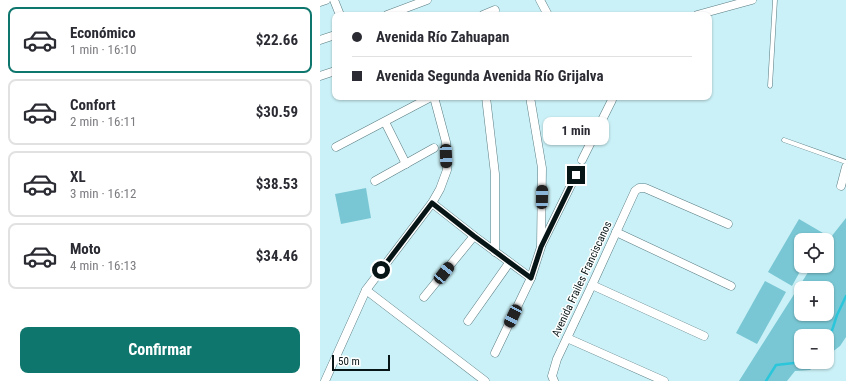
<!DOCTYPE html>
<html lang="es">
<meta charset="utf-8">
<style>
:root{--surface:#fff;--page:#f2f2f3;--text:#2b2b33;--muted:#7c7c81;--line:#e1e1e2;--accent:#0f766e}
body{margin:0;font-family:"Roboto Condensed",sans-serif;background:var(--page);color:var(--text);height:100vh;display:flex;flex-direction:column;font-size:15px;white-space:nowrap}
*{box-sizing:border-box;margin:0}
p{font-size:13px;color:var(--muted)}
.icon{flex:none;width:22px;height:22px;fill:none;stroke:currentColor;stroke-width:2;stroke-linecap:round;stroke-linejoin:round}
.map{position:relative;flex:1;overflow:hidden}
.side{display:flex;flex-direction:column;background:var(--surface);width:320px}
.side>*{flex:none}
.hud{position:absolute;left:12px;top:12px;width:380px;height:88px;border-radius:8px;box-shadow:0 1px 3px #0004;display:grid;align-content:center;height:88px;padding:0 20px;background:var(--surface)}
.tools{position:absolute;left:474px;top:233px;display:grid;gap:8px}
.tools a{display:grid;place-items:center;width:40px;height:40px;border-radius:8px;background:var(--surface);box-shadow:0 1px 3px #0004;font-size:20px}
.scale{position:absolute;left:12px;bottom:10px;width:58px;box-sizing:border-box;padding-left:4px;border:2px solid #071517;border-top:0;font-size:11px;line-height:14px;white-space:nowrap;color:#071517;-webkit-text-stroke:3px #fff;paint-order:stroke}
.end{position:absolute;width:18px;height:18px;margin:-9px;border:5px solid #071517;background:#fff;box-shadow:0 0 0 2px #fff}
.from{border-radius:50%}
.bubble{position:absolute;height:28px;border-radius:8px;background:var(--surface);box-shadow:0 1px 3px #0004;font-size:13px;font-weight:700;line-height:28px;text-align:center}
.car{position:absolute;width:12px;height:24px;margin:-12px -6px;border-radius:5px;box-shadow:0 0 3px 1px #0007;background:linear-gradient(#222 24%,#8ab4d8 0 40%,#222 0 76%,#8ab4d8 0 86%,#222 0)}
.hud b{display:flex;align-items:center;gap:14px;height:38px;font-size:15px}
.hud b+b{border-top:1px solid var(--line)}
.hud i{width:10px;height:10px;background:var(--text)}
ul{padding:7px 0 0;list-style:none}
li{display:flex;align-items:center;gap:12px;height:66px;margin:0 8px 6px;padding:0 12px;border:2px solid var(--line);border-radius:8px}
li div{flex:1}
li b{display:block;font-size:15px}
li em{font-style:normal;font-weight:700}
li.active{border-color:var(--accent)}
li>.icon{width:36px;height:36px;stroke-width:1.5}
.cta{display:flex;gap:8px;margin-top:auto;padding:8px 20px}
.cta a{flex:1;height:46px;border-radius:8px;background:var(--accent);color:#fff;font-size:16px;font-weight:700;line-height:46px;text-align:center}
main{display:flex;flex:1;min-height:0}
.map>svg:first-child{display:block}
</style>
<main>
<section class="side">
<ul>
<li class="active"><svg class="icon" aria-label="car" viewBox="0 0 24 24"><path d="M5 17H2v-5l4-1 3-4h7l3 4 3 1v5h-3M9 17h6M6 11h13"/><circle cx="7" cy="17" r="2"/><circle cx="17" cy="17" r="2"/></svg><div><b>Económico</b><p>1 min · 16:10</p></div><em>$22.66</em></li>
<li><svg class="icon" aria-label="car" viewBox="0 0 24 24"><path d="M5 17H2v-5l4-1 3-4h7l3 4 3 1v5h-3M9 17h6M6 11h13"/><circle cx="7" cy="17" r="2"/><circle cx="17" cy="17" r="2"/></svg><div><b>Confort</b><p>2 min · 16:11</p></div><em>$30.59</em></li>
<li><svg class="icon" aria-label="car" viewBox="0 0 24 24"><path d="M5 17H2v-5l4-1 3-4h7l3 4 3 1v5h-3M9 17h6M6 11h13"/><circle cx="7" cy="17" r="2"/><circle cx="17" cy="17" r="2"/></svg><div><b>XL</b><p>3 min · 16:12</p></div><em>$38.53</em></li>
<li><svg class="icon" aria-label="car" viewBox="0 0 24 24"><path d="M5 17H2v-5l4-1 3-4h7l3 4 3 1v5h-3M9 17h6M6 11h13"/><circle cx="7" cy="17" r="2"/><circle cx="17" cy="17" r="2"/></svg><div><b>Moto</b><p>4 min · 16:13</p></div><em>$34.46</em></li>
</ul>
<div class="cta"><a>Confirmar</a></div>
</section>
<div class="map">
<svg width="526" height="381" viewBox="0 0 526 381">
<rect width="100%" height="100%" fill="#caf1f7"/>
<g fill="#79c7d4" fill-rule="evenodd">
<path d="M46,188l5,30 -30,6 -6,-30z"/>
<path d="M526,218v119l-6,9 -13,10v-20h-26v26h19l-10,8 -15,1 -8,10h-48l73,-115h15v-24zM481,288h26v26h-26z"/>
<path d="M479,219l24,14 -4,7h-18v26h2l-11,20 -24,-14z"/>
<path d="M445,281l21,11 -29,52 -21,-11z"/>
</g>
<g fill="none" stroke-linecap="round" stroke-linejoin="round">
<g stroke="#2cc6db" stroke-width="2.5">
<path d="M507,346l10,-31 9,-19"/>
<path d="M446,381l10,-16 27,-3"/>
</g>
<defs>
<g id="lane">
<path d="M450,86l5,-86"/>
<path d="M464,140l62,22"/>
</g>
<g id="street">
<path d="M14,0l6,15"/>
<path d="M220,0l8,15"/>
<path d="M0,2l6,-2"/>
<path d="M67,15l40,-15"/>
<path d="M163,15l12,-5"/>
<path d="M377,15l55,-15"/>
<path d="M0,40l15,-5"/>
<path d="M0,76l15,-5"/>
<path d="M166,97l9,77v78"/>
<path d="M65,122l21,42"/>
<path d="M16,147l95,-50"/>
<path d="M262,160l30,-60 -1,-3"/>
<path d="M55,181l59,-33"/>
<path d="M521,186l5,-19"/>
<path d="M112,203l42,33 57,42"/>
<path d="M296,232l115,54"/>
<path d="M222,244l34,-69"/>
<path d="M272,285l112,51"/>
<path d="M46,290l119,91"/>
<path d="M104,297l50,-61"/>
<path d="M148,321l41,-58"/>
<path d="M247,338l97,43"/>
<path d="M175,353l36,-75 10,-31 1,-79 -12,-71"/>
<path d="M5,381l41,-91 66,-87 8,-14 7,-19 -1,-28 -12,-45"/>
<path d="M234,381l-2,-5 5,-17 35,-74 43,-94 4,-3h6l83,36"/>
</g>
</defs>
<use href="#lane" stroke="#597c82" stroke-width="5"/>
<use href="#street" stroke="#597c82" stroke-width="9"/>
<use href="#lane" stroke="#fff" stroke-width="4"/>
<use href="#street" stroke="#fff" stroke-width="8"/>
</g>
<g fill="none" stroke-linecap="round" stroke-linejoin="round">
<path stroke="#071517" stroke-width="5" d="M61,270l51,-67 42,33 57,42 10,-31 35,-72"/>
</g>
<g text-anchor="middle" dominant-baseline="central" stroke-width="3" stroke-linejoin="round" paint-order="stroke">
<g font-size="11" fill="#071517" stroke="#fff">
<text transform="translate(262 279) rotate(-65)">Avenida Frailes Franciscanos</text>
</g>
</g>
</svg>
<div class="tools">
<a><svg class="icon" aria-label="locate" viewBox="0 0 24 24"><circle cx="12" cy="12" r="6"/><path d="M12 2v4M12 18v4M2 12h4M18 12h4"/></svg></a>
<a>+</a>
<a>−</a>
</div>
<div class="scale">50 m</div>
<i class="end from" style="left:61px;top:270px"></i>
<i class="end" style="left:256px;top:175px"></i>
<div class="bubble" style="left:223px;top:117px;width:66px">1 min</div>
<i class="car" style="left:126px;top:156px;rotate:178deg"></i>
<i class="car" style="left:222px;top:197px;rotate:1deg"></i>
<i class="car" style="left:124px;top:273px;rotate:39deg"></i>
<i class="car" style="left:193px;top:316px;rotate:206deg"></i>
<div class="hud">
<b><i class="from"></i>Avenida Río Zahuapan</b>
<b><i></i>Avenida Segunda Avenida Río Grijalva</b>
</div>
</div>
</main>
